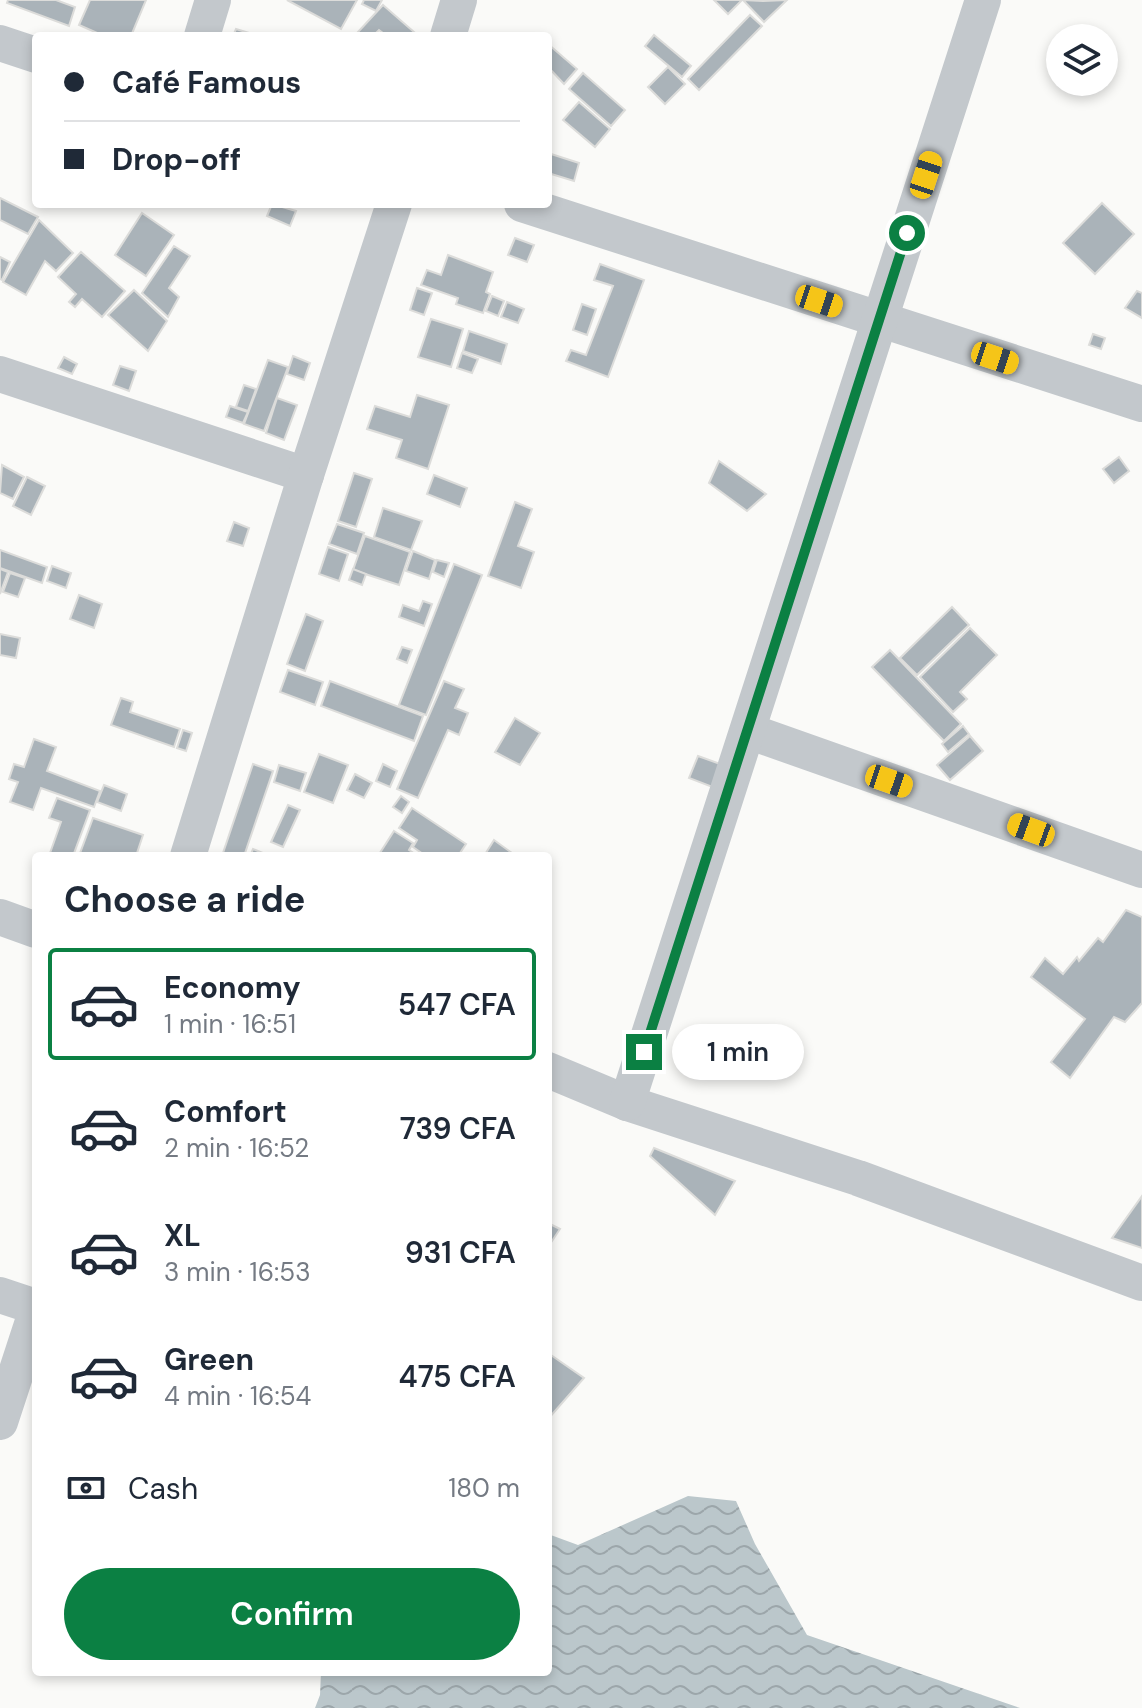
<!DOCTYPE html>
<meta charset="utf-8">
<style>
:root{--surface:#fff;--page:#f6f6f7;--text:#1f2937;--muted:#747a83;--line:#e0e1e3;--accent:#0b8043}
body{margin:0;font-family:"DM Sans",sans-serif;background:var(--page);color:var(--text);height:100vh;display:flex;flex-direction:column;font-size:30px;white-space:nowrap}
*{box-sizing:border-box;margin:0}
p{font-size:26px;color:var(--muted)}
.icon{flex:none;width:44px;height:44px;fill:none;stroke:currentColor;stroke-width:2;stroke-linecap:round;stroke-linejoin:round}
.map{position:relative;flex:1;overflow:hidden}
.sheet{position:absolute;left:32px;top:852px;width:520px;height:824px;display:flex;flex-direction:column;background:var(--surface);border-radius:8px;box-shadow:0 4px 12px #0003}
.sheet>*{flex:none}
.banner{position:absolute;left:32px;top:32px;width:520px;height:176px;border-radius:8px;box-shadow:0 4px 12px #0003;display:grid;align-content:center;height:176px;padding:0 32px;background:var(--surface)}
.fabs{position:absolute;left:1046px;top:24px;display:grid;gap:16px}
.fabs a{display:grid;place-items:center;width:72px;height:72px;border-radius:50%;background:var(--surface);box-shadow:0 4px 12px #0003;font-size:40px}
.end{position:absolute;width:36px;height:36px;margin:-18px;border:10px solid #0b8043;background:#fff;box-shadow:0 0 0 4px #fff}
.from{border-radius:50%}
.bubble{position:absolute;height:56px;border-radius:28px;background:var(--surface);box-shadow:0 4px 12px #0003;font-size:26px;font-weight:600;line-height:56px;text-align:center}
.car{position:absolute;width:24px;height:48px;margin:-24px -12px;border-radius:10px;box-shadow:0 0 6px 2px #0007;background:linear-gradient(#f5c518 24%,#345 0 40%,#f5c518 0 76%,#345 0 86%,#f5c518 0)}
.banner b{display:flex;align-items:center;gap:28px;height:76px;font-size:30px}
.banner b+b{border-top:2px solid var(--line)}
.banner i{width:20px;height:20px;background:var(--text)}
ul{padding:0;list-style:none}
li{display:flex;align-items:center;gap:24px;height:112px;margin:0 16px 12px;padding:0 16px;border:4px solid transparent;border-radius:8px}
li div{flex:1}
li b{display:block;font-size:30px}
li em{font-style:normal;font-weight:600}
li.current{border-color:var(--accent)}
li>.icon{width:72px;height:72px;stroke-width:1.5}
h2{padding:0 32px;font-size:36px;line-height:96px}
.pay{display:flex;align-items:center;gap:20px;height:88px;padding:0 32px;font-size:30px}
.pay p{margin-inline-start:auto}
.action{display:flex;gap:16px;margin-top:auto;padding:16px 32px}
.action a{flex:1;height:92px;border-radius:48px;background:var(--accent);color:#fff;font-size:32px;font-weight:600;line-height:92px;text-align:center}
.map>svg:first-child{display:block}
</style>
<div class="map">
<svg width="1142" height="1708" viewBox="0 0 1142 1708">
<defs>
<pattern id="water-waves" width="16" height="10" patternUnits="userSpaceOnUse" patternTransform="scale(2)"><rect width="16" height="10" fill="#bbc7cb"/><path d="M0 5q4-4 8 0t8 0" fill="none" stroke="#9ca6aa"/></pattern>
</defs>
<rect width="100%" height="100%" fill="#fafaf8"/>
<path fill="url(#water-waves)" d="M688,1496l48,5 19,43 52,91 213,73h-705l5,-13 1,-23h227v-138l30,11z"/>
<g fill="#aab3b9" stroke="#dcdcda" stroke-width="2">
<path d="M8,0h48l19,7 -6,19 -62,-23z"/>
<path d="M90,0h56l-15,36h-27l-25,-11z"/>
<path d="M287,0h70l-16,29z"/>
<path d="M364,0h18l-6,11 -14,-7z"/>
<path d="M714,0h28l-14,14z"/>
<path d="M743,0l20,1 24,-1 -23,22z"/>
<path d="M383,5l31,27 -4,4h-30l3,-3 -4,-3 -6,6h-11l-4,-4z"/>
<path d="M750,15l12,11 -63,64 -11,-11z"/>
<path d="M236,29l13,4 -1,3h-15z"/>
<path d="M654,35l37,31 -9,11 -37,-31z"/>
<path d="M548,44l29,25 -13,15 -16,-17z"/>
<path d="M668,67l17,17 -20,20 -17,-17z"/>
<path d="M583,73l42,37 -14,16 -42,-37z"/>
<path d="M579,102l31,27 -15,18 -32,-27z"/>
<path d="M548,153l31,10 -5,18 -26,-8z"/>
<path d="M0,198l38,19 -10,17 -28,-14z"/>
<path d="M1102,203l32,31 -39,40 -32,-31z"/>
<path d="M272,204l24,7 -6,15 -23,-10z"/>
<path d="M142,213l32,22 -28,41 -31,-21z"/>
<path d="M39,220l34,33 -17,18 -11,-10 -19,34 -23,-13z"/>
<path d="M515,238l19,7 -7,17 -19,-7z"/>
<path d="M174,246l16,10 -21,32 10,9 -11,20 -26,-24z"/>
<path d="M81,252l44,39 -23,26 -20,-18 -7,8 -6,-5 7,-8 -18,-17z"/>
<path d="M448,255l45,17 -7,20 4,2 -7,19 -27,-9 2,-6 -37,-13 6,-15 14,5z"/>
<path d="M0,257l10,5 -8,18 -2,-1z"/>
<path d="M600,264l44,16 -36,97 -42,-16 5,-11 15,5 27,-69 -19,-6z"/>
<path d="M417,288l15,5 -8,22 -14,-5z"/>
<path d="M134,290l33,31 -19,30 -40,-36z"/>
<path d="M1137,291l5,2v25l-17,-10z"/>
<path d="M492,296l12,5 -6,15 -12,-5z"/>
<path d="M507,302l17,7 -6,14 -17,-6z"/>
<path d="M582,304l14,5 -9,26 -14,-5z"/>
<path d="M431,319l32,10 -12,38 -33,-10z"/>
<path d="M469,331l38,13 -6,20 -38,-13z"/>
<path d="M1093,334l12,4 -4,11 -12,-4z"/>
<path d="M462,353l16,6 -6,14 -15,-5z"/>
<path d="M293,356l17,7 -6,17 -17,-6z"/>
<path d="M64,357l13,7 -5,10 -14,-6z"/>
<path d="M268,360l20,7 -24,64 -20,-7z"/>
<path d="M120,366l16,5 -7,20 -16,-6z"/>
<path d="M244,385l12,4 -8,22 -12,-4z"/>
<path d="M417,395l32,10 -21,64 -32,-11 6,-18 -35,-11 8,-23 35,11z"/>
<path d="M277,398l20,7 -13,35 -18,-7z"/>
<path d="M230,406l18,6 -5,11 -17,-6z"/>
<path d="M1119,457l10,14 -15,12 -11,-14z"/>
<path d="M719,461l47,33 -19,17 -38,-28z"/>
<path d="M2,465l22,12 -11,22 -13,-6z"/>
<path d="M354,473l18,6 -16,48 -18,-6z"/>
<path d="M434,475l33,13 -7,19 -33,-13z"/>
<path d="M27,477l18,9 -14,29 -18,-9z"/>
<path d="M515,502l17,7 -14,37 16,6 -13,36 -33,-12z"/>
<path d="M383,508l39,13 -11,29 -37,-13z"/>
<path d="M234,522l15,6 -6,18 -16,-5z"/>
<path d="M337,524l27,9 -7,21 -28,-10z"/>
<path d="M365,536l45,16 -11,33 -46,-15z"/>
<path d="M328,547l20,7 -9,27 -20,-7z"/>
<path d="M0,550l47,17 -5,16 -42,-15z"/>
<path d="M413,551l22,9 -6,19 -23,-8z"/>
<path d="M437,560l12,3 -5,14 -11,-5z"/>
<path d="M454,564l28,11 -56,140 -27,-10z"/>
<path d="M52,566l19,7 -5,15 -19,-7z"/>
<path d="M0,569l8,3 -8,22z"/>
<path d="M353,569l13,5 -4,11 -13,-5z"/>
<path d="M10,573l15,5 -7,19 -15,-5z"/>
<path d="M79,595l23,9 -8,24 -24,-9z"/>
<path d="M423,601l9,3 -8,22 -25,-9 4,-12 16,6z"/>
<path d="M952,607l17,18 -52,50 -17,-17z"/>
<path d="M306,614l17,7 -18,50 -18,-7z"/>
<path d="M970,628l27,27 -37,37 7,7 -14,13 -33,-35z"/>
<path d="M0,634l20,4 -4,20 -16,-3z"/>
<path d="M402,647l10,3 -5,13 -10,-4z"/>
<path d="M890,650l71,74 -17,17 -72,-74z"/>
<path d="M288,670l35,12 -8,23 -35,-13z"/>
<path d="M330,681l93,35 -9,25 -93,-35z"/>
<path d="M444,681l20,8 -9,19 13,5 -9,22 -11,-5 -30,68 -21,-9z"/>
<path d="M121,698l12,4 -3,10 50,17 -6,18 -63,-22z"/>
<path d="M515,718l25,15 -20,32 -25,-13z"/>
<path d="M963,726l6,8 -21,18 -6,-8z"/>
<path d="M183,730l9,3 -6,18 -9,-3z"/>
<path d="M970,736l13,15 -33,29 -13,-15z"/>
<path d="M34,739l22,8 -9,24 53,20 -6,16 -53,-19 -8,22 -23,-8 8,-20 -9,-3 5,-15 10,3z"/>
<path d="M319,754l29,11 -15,38 -29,-11z"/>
<path d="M698,756l25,9 -8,23 -26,-10z"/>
<path d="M253,764l20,7 -29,85h-22z"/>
<path d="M383,764l14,7 -7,16 -14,-6z"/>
<path d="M279,765l27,8 -6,18 -26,-9z"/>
<path d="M355,774l17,9 -8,15 -17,-8z"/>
<path d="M104,785l23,9 -6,17 -24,-9z"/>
<path d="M401,796l8,6 -7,11 -9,-6z"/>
<path d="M57,798l33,12 -17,46h-24l12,-34 -12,-4z"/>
<path d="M288,805l12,5 -17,37 -12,-5z"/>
<path d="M412,808l54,36 -8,12h-32l-13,-9 4,-7 -18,-12z"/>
<path d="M93,818l50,17 -7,21h-57z"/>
<path d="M394,831l19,12 -4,7 9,6h-40z"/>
<path d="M494,840l22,16h-32z"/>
<path d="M253,849l17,7h-20z"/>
<path d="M1126,910l16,7v86l-17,19 -11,-5 -44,61 -19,-16 34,-43 -54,-42 14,-19 18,16 14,-17 2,4 19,-23 5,4z"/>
<path d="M654,1148l81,33 -20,34 -65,-59z"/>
<path d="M1142,1196v52l-30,-10z"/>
<path d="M548,1223l12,6 -12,18z"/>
<path d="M548,1353l36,25 -36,41z"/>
</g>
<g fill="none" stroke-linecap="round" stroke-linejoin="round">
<g stroke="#c3c8cc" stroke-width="36">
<path d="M202,36l11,-36"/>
<path d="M448,36l11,-36"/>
<path d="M0,43l36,12"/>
<path d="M522,204l620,200"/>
<path d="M0,374l306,101"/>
<path d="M748,731l394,139"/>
<path d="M188,856l118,-381 88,-271"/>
<path d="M0,917l36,13"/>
<path d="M548,1070l79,33 231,75 284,105"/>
<path d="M627,1103l356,-1103"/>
<path d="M0,1295l36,12"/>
<path d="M0,1422l36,-110"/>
</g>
</g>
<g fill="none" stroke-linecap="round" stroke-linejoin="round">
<path stroke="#0b8043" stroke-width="10" d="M644,1052l263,-819"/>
</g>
</svg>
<div class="fabs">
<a><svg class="icon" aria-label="layers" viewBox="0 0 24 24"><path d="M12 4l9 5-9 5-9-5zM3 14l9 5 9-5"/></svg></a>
</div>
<i class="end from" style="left:907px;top:233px"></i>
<i class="end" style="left:644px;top:1052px"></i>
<div class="bubble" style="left:672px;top:1024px;width:132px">1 min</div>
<i class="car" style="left:926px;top:175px;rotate:18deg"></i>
<i class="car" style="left:819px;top:301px;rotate:108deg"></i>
<i class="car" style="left:995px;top:358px;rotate:108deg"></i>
<i class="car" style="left:889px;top:781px;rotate:109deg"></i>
<i class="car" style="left:1031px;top:830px;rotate:290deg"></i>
<div class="banner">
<b><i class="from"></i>Café Famous</b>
<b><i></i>Drop-off</b>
</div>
<section class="sheet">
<h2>Choose a ride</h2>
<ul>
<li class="current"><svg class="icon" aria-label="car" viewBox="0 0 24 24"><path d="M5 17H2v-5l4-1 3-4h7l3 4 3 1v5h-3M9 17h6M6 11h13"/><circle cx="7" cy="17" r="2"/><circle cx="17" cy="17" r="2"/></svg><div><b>Economy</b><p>1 min · 16:51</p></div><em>547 CFA</em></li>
<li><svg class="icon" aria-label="car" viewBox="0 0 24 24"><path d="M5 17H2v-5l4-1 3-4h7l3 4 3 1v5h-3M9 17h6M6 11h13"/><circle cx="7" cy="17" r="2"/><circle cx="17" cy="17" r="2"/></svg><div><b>Comfort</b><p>2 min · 16:52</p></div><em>739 CFA</em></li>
<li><svg class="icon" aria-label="car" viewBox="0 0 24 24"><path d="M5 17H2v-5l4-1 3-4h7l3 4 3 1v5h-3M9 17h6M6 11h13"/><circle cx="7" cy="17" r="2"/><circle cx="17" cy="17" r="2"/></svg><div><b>XL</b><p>3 min · 16:53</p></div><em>931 CFA</em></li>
<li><svg class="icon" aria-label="car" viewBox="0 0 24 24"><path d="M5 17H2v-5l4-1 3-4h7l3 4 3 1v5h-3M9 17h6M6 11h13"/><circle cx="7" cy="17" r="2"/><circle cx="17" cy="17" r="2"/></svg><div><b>Green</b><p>4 min · 16:54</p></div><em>475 CFA</em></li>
</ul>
<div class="pay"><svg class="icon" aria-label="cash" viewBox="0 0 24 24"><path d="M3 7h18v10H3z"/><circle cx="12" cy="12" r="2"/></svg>Cash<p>180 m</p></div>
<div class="action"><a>Confirm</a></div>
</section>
</div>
